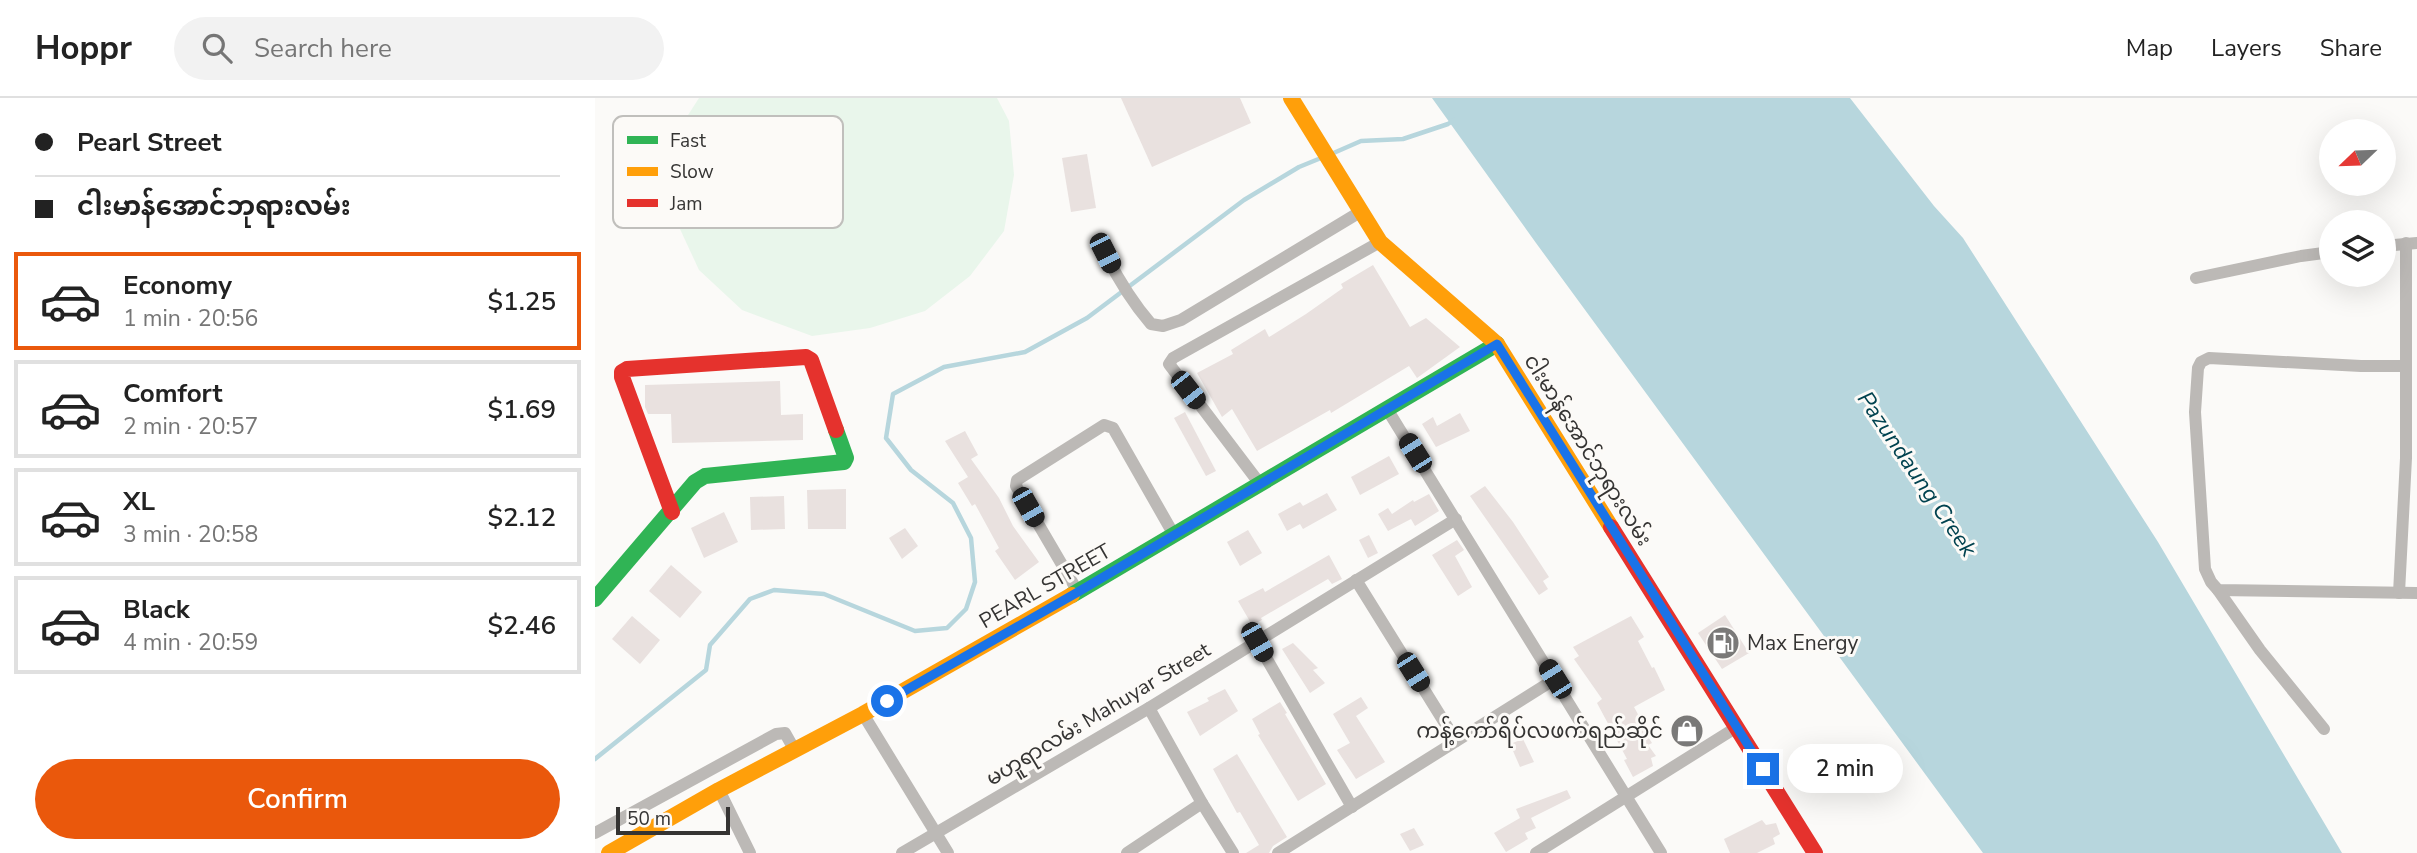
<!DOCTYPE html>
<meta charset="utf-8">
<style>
:root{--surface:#fff;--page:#f2f2f2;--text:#222;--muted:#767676;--line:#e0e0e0;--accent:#ea580c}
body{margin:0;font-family:"Nunito Sans","Noto Sans Myanmar",sans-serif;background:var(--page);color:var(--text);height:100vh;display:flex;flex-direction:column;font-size:26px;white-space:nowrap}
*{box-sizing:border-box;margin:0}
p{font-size:23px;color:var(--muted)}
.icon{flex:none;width:38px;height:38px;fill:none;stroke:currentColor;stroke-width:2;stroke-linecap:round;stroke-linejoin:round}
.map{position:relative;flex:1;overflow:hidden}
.details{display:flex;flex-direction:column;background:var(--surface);width:595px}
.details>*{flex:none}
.top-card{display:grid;align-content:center;height:154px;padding:0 35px;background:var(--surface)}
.needle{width:46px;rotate:247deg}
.tools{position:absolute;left:1724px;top:21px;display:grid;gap:14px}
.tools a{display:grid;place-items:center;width:77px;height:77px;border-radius:50%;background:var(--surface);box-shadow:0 7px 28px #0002;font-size:35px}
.scale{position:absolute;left:21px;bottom:18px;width:114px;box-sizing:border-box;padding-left:7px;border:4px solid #353433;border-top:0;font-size:19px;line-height:24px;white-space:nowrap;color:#353433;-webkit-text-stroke:5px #fcfaf7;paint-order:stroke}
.end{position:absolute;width:32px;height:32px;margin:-16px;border:9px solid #1a73e8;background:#fff;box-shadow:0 0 0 4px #fff}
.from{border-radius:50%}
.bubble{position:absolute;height:49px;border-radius:24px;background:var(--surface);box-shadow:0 7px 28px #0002;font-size:23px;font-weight:600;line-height:49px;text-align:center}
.car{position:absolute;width:21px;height:42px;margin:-21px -10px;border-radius:9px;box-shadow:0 0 5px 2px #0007;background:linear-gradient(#222 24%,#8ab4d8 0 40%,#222 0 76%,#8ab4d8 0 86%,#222 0)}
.top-card b{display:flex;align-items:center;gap:24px;height:66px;font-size:26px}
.top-card b+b{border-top:2px solid var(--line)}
.top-card i{width:18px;height:18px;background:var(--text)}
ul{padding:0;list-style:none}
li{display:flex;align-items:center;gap:21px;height:98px;margin:0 14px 10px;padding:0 21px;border:4px solid var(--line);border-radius:0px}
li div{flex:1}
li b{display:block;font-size:26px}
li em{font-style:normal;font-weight:600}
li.current{border-color:var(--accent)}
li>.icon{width:63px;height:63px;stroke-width:1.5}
.cta{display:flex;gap:14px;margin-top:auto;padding:14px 35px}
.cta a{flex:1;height:80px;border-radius:42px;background:var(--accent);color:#fff;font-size:28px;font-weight:600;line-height:80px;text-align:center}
header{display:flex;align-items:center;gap:42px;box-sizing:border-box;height:98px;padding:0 35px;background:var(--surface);border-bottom:2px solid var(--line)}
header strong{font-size:33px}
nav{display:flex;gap:38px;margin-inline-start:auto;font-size:24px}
.search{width:490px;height:63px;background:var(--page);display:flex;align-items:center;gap:18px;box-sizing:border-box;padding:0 24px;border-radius:38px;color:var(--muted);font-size:26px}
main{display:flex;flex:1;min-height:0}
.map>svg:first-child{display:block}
</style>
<header>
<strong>Hoppr</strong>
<div class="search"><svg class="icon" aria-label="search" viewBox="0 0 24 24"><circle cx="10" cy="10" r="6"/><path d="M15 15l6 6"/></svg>Search here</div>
<nav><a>Map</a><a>Layers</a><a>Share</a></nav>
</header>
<main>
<section class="details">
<div class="top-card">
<b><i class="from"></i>Pearl Street</b>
<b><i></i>ငါးမာန်အောင်ဘုရားလမ်း</b>
</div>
<ul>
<li class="current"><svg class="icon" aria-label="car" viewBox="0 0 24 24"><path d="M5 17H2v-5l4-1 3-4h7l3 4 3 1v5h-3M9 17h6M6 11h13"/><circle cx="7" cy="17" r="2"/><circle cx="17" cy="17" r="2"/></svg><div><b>Economy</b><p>1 min · 20:56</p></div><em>$1.25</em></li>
<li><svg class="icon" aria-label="car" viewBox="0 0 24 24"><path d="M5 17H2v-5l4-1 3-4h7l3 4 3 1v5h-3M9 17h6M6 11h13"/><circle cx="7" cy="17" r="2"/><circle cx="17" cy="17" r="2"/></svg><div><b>Comfort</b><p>2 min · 20:57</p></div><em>$1.69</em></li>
<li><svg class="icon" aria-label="car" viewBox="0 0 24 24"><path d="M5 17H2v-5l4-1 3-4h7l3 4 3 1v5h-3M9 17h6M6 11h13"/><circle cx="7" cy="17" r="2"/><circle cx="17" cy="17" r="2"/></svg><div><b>XL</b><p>3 min · 20:58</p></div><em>$2.12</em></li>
<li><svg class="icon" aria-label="car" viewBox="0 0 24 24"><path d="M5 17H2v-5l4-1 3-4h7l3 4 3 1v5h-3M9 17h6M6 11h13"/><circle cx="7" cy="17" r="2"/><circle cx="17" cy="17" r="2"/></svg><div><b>Black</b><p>4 min · 20:59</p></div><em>$2.46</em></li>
</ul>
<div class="cta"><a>Confirm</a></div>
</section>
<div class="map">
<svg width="1822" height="755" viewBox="0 0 1822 755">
<rect width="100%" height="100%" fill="#fbfaf8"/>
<path fill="#e9f6eb" d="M104,0h298l12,23 5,54 -10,56 -34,45 -45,35 -55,17 -58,8 -70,-26 -43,-40 -26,-56 -1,-74z"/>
<path fill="#b7d6dd" d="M837,0h418l84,108 29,32 195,304 184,311h-359l-447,-610z"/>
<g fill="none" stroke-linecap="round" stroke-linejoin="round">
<g stroke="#b7d6dd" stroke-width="4.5">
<path d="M734,57l32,-14 42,-2 45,-15 6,-4"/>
<path d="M0,661l111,-89 4,-25 40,-46 24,-9 50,4 91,37 32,-3 19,-19 9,-27 -4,-44 -18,-35 -42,-33 -25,-32 7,-44 51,-27 81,-15 62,-34 157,-118 55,-33 22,-9"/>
</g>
</g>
<g fill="#e9e1df">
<path d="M526,0h119l11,25 -99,44z"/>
<path d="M492,56l9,54 -25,4 -9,-54z"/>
<path d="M778,167l37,62 16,-9 34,29 -43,31 -8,-12 -78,47 -1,-3 -73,41 -25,-42 -10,8 -25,-44 36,-19 -2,-4 34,-21 4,8 37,-23 37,-26 -2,-4z"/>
<path d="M185,283l1,34 22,-1v26l-131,3 -1,-29h-23l-3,-7v-22z"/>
<path d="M590,314l31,59 -10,5 -32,-58z"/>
<path d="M865,315l10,18 -34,16 -14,-23 11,-7 4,9z"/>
<path d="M370,333l13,24 -7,4 28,39 14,28 26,36 -24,18 -20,-29 4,-3 -24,-44 -3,2 -14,-23 10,-6 -23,-36z"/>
<path d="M794,358l10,18 -39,21 -9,-18z"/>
<path d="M890,388l28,36 36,55 -6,4 5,8 -9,6 -69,-99z"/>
<path d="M251,391v40h-38l-1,-39z"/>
<path d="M732,395l10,17 -34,19 -3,-5 -13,7 -9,-17 22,-12 3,4z"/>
<path d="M834,396l10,17 -24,15 -4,-7 -23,12 -10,-17 10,-6 4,6 21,-14 1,2z"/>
<path d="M189,398l1,33 -34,1 -1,-33z"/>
<path d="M129,414l14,30 -34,16 -13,-30z"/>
<path d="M310,430l13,18 -16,13 -13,-21z"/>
<path d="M653,432l14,23 -22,13 -13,-24z"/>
<path d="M774,437l9,18 -10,5 -9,-18z"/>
<path d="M862,442l7,10 -9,6 17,31 -14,9 -26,-41z"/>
<path d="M734,457l13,24 -10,5 -4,-5 -67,39 1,2 -10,5 -14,-24 25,-13 2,4z"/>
<path d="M76,467l31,27 -22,26 -31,-27z"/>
<path d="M1130,517l24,38 -27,16 -24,-36z"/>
<path d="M37,518l28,24 -20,24 -28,-25z"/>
<path d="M1036,518l13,21 -6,4 14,27 2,-1 11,23 -31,17 6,11 -3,2 15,23 -4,2 8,11 -5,2 2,8 -20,11 -9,-17 3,-1 -30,-56 5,-4 -28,-40 5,-3 -6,-9z"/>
<path d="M698,545l25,25 -5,2 12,13 -15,10 -28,-44z"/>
<path d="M630,591l13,22 -38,25 -13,-24 22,-11 -2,-3z"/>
<path d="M766,599l7,11 -12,8 29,46 -29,17 -19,-29 13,-7 -17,-29z"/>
<path d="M685,604l7,11 -2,1 41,70 -28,17 -40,-66 2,-1 -8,-15z"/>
<path d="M928,641l11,23 -14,5 -10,-23z"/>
<path d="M642,656l50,83 -14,9 -4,7h-23l13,-8 -19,-33 -3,1 -24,-44z"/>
<path d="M972,692l4,8 -40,20 5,10 -11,5 3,6 -22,13 -12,-19 26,-15 -4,-9z"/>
<path d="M1167,722l4,5 10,-2 4,11 -7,4 2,6 -18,9h-27l-6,-14z"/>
<path d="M819,730l10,17 -14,6 -10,-17z"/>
</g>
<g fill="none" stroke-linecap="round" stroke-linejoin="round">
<g stroke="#bcb9b6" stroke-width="12">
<path d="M1788,148l34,-3"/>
<path d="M510,155c13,26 27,49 46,71l12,2 18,-6 179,-108"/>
<path d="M1601,180l105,-22 30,-4"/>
<path d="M1811,268h-45l-152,-8 -8,4 -3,6 -3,44 10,157 6,13 7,8 199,3"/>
<path d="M792,311l274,444"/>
<path d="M665,386l-91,-120 4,-6 207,-116"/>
<path d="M761,482l100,161"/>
<path d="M1623,492l42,60 64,79"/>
<path d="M483,494l-62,-106 1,-6 87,-55 9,3 61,107"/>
<path d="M1804,495l7,-135v-215"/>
<path d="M662,544l95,165"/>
<path d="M554,610l53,95 31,50"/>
<path d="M268,616l85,139"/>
<path d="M124,692l31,63"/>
<path d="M0,735l181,-99 9,-1 9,16"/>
<path d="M307,755l247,-145 307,-189"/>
<path d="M532,755l75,-50"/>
<path d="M683,755l277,-174"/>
<path d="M941,755l201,-126"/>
</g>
<g stroke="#30b455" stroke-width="16">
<path d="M477,497l425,-251"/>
<path d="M0,501l100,-117 10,-6 139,-14 2,-4 -10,-28"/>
</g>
<g stroke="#ff9f0a" stroke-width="16">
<path d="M696,0l89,144 117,102 114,183"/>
<path d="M14,755l110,-63 144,-76 209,-119"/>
</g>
<g stroke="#e5322d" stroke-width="16">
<path d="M77,414l-50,-135v-5l5,-3 179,-12 5,3 25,70"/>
<path d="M1016,429l204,326"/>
</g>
</g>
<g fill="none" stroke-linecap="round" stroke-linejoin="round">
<path stroke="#1a73e8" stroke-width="9" d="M292,603l191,-109 419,-248 266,425"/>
</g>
<defs>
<symbol id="fuel-disc" viewBox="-11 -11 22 22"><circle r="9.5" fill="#7a7978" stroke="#fcfaf7"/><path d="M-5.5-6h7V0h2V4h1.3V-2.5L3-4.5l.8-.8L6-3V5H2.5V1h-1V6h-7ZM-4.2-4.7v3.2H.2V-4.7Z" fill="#fff"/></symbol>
<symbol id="shop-disc" viewBox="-11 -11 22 22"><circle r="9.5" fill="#7a7978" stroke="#fcfaf7"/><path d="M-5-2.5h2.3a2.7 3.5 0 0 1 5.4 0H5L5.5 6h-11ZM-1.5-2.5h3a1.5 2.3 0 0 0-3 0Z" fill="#fff"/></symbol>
</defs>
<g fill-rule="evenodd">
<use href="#fuel-disc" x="1109" y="526" width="38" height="38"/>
<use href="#shop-disc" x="1073" y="614" width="38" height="38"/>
</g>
<g text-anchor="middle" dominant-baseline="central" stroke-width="6" stroke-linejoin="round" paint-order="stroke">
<g font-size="21" fill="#353433" stroke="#fcfaf7">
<text transform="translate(993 352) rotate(58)">ငါးမာန်အောင်ဘုရားလမ်း</text>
<text transform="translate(450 488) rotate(-30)">PEARL STREET</text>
<text transform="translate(503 616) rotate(-31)">မဟူရာလမ်း Mahuyar Street</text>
</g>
<g font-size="21" fill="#353433" stroke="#fcfaf7" text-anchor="start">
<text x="1152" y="545">Max Energy</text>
<text x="1068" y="633" text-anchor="end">ကန့်ကော်ရိပ်လဖက်ရည်ဆိုင်</text>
</g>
<g font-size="23" font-style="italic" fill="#00424f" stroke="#fcfaf7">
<text transform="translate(1322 376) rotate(56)">Pazundaung Creek</text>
</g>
</g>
<rect x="18" y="18" width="230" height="112" rx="10" fill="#fcfaf7" stroke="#c0bfbc" stroke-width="2"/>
<rect x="32" y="38" width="31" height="8" fill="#30b455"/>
<rect x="32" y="69" width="31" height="9" fill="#ff9f0a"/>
<rect x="32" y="101" width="31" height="8" fill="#e5322d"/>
<g font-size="19" fill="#353433">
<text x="75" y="49">Fast</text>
<text x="75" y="80">Slow</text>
<text x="75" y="112">Jam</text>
</g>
</svg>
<div class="tools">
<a><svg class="needle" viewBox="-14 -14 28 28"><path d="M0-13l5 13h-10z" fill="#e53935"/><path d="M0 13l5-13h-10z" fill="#767676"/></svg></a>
<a><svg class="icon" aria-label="layers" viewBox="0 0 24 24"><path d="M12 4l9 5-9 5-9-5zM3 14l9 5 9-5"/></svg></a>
</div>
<div class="scale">50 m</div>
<i class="end from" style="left:292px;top:603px"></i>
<i class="end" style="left:1168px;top:671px"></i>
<div class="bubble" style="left:1192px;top:646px;width:116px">2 min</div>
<i class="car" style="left:510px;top:155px;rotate:153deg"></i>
<i class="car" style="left:593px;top:292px;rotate:142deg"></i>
<i class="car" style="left:820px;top:355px;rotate:328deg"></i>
<i class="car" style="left:433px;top:409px;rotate:150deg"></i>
<i class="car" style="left:662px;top:544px;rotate:150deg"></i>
<i class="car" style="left:818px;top:574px;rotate:148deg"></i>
<i class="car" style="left:960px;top:581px;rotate:328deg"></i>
</div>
</main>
